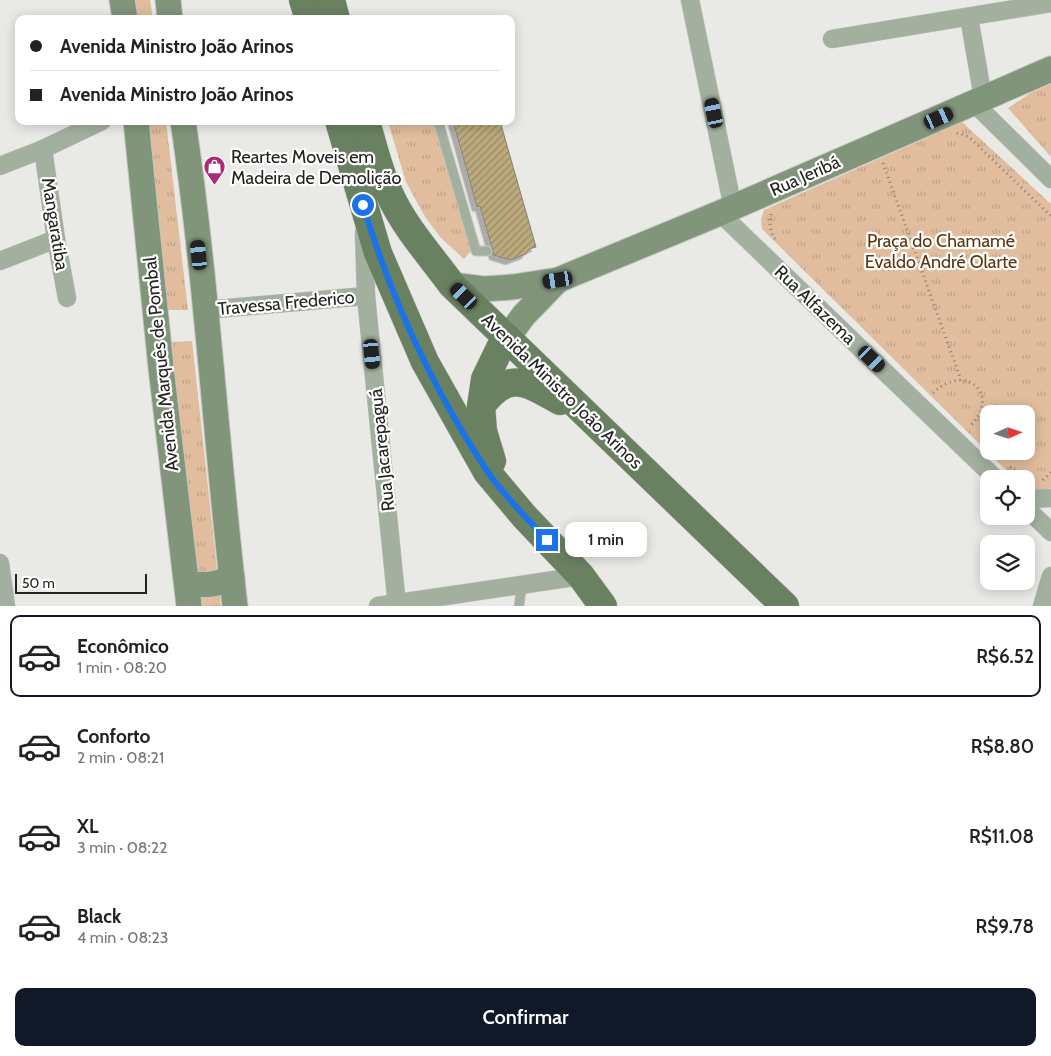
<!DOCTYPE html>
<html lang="pt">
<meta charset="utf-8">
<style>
:root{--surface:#fff;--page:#f2f2f2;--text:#222;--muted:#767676;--line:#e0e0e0;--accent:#111827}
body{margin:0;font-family:Cabin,sans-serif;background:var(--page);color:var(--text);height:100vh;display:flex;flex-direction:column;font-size:19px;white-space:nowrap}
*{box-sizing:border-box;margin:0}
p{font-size:16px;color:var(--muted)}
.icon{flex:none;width:28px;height:28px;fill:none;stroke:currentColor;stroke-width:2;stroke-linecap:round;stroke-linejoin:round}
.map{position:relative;height:606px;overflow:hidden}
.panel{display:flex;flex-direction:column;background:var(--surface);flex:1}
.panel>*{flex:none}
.banner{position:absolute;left:15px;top:15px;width:500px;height:110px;border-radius:10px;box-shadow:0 2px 12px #0003;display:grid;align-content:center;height:110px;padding:0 15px;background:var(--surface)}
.needle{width:32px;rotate:87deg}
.fabs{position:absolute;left:980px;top:405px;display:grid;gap:10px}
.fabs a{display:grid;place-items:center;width:55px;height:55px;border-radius:10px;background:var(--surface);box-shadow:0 2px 12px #0003;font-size:25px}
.scale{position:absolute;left:15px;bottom:12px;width:132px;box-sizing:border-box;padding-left:5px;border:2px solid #222220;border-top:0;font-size:14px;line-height:18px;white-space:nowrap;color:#222220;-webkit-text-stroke:4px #fff;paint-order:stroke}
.end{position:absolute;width:22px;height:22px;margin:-11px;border:6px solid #1a73e8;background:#fff;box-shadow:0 0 0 2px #fff}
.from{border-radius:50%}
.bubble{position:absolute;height:35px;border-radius:10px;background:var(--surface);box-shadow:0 2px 12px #0003;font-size:16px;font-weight:600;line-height:35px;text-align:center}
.car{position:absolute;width:15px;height:30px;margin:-15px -8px;border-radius:6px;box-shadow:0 0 4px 1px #0007;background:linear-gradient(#222 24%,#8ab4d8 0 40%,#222 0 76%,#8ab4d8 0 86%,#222 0)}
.banner b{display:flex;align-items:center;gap:18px;height:48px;font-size:19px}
.banner b+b{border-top:1px solid var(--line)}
.banner i{width:12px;height:12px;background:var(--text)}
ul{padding:9px 0 0;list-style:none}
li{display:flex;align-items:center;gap:15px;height:82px;margin:0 10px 8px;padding:0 5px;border:2px solid transparent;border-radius:10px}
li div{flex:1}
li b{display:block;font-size:19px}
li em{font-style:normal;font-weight:600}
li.active{border-color:var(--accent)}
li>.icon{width:45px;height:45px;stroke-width:1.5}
.action{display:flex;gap:10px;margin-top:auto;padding:10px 15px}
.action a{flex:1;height:58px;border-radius:10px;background:var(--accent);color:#fff;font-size:20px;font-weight:600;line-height:58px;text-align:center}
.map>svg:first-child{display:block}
</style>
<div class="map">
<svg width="1051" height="606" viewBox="0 0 1051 606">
<defs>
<pattern id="grass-tufts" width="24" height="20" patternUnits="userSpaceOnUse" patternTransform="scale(1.25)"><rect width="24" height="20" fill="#e1bd9d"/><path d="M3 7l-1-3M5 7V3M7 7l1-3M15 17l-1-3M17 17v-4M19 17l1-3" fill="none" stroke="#c1a287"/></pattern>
<pattern id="building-hatch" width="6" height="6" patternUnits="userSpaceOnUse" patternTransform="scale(1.25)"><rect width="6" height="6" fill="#bcaa7d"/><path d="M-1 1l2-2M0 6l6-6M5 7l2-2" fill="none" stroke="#988a66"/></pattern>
<filter id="shadow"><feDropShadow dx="-4.5" dy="4.5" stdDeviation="0" flood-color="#0004"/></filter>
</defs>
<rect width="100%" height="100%" fill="#e9e9e5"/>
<g fill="url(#grass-tufts)" fill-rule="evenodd">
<path d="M129,0h21l3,19h-22z"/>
<path d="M1051,84v73l-43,-49 24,-16z"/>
<path d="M143,121h23l22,189h-21z"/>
<path d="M431,121l2,2 39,123 -2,6 -6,7 -24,-22 -16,-22 -18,-33 -18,-60z"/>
<path d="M962,122l89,82v284l-10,5 -15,-5v-9h-11l-253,-250 -1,-10 3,-9zM989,414h37v37h-37z"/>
<path d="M192,341l29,265h-20l-32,-264z"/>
</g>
<path fill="url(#building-hatch)" stroke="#83827e" filter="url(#shadow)" d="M453,121h47l36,126 -7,2 -3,5 -16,6 -16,-5 -14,-49 -3,1z"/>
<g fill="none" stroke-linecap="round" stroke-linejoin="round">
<defs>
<g id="lane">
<path d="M438,121l38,130h11"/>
<path d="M519,606l3,-22"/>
</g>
<g id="street">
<path d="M690,0l43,208"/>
<path d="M969,17l14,81"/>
<path d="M832,39l219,-36"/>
<path d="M974,103l77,76"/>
<path d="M43,149l13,90 11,59"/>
<path d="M0,166l43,-17 59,-28"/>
<path d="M720,213l276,266"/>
<path d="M364,233l2,63 31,310"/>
<path d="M0,261l56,-22"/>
<path d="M205,310l161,-14"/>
<path d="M1026,499l25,-1"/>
<path d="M1026,508l25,24"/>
<path d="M0,563l6,43"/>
<path d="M378,606l203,-30"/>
<path d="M1042,606l9,-30"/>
</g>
<g id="secondary">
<path d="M122,0l3,19"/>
<path d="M168,0l2,19"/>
<path d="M136,121l25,247 28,238"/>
<path d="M183,121c24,161 33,324 52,485"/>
<path d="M452,285l32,4 29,-2 45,-7 162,-67 331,-144"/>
<path d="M507,338l17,-23 34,-35"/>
<path d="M187,583c19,3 27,2 45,-5"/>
</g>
<g id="primary">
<path d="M303,0l6,19"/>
<path d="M331,0l5,19"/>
<path d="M339,121l39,132 47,109 62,110 37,44 57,60 22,30"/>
<path d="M366,121c7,25 13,51 24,74 15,33 41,61 62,90l333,321"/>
<path d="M481,406l4,-27 15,-31 7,-10"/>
<path d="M492,461l-9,-30 -2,-25c28,-37 45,-24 79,-5"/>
</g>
</defs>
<use href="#lane" stroke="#c5c5c2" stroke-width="11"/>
<use href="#street" stroke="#c5c5c2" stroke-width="19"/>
<use href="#secondary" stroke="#c5c5c2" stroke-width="27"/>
<use href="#primary" stroke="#c5c5c2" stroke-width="29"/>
<g stroke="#80807d" stroke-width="3" stroke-dasharray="1 4" stroke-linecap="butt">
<path d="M957,133l12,4 82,79"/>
<path d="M883,163l78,217"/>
<path d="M771,214c-2,9 -1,20 6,27"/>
<path d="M933,393c33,-32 70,3 36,34"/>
<path d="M1010,467l16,12"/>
<path d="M1043,480l8,-8"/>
</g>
<use href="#lane" stroke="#a3b09f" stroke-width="9"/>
<use href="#street" stroke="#a3b09f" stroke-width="18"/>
<use href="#secondary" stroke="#81957b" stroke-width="25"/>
<use href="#primary" stroke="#698161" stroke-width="28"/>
</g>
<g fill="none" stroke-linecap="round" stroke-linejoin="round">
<path stroke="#1a73e8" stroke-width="6" d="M363,205c28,93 70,184 124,266 16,24 40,47 60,69"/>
</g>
<defs>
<symbol id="shop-pin" viewBox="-11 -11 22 30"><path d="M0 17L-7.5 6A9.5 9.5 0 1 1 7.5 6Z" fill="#aa2a78" stroke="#fff"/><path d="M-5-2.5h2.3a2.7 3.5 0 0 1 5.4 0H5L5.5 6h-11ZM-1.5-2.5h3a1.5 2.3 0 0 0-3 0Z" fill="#fff"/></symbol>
</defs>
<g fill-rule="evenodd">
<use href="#shop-pin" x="202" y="154" width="25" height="34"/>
</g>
<g text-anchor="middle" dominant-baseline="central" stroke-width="4.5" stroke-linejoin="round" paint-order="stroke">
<g font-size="18" fill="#222220" stroke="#fff" text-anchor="start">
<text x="231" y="157">Reartes Moveis em<tspan x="231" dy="21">Madeira de Demolição</tspan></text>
</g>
<g font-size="18" fill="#222220" stroke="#fff">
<text transform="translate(805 176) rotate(-24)">Rua Jeribá</text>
<text transform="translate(55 224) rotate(81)">Mangaratiba</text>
<text transform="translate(286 303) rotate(-5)">Travessa Frederico</text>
<text transform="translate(815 305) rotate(44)">Rua Alfazema</text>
<text transform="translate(161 364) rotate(-96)">Avenida Marquês de Pombal</text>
<text transform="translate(562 391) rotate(44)">Avenida Ministro João Arinos</text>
<text transform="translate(382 450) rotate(-96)">Rua Jacarepaguá</text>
</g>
<g font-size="18" fill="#5a350b" stroke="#fff">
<text x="941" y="241">Praça do Chamamé<tspan x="941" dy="21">Evaldo André Olarte</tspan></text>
</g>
</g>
</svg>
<div class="fabs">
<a><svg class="needle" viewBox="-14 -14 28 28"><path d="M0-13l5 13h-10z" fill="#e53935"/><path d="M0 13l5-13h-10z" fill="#767676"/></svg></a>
<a><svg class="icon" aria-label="locate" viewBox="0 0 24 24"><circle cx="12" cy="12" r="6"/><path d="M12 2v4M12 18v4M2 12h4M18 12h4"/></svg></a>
<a><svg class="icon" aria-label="layers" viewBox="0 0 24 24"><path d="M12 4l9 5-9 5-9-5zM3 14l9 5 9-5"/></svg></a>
</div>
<div class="scale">50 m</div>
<i class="end from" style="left:363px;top:205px"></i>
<i class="end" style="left:547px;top:540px"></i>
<div class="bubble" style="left:565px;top:522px;width:82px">1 min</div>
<i class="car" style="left:714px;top:113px;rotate:348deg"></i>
<i class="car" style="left:939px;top:118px;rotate:66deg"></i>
<i class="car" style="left:199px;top:255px;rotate:354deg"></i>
<i class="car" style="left:558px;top:280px;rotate:261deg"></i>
<i class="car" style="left:464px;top:296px;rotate:314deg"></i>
<i class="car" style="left:372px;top:354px;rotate:174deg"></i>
<i class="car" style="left:872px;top:359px;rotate:134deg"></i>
<div class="banner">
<b><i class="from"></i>Avenida Ministro João Arinos</b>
<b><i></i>Avenida Ministro João Arinos</b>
</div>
</div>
<section class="panel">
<ul>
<li class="active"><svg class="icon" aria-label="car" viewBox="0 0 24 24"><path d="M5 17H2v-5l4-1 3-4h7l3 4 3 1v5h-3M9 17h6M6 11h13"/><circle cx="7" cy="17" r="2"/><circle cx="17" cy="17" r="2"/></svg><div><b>Econômico</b><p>1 min · 08:20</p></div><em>R$6.52</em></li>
<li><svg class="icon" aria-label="car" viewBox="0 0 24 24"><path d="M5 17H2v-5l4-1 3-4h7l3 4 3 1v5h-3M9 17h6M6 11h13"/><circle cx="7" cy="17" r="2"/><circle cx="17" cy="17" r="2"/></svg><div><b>Conforto</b><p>2 min · 08:21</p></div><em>R$8.80</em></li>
<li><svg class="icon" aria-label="car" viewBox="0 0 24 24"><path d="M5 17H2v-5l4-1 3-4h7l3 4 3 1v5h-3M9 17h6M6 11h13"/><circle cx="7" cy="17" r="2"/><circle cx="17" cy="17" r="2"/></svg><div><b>XL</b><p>3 min · 08:22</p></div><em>R$11.08</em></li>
<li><svg class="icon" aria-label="car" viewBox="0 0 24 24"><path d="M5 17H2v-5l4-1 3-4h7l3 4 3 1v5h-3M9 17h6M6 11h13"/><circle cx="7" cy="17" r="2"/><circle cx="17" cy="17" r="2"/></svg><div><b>Black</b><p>4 min · 08:23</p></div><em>R$9.78</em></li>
</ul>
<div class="action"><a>Confirmar</a></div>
</section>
